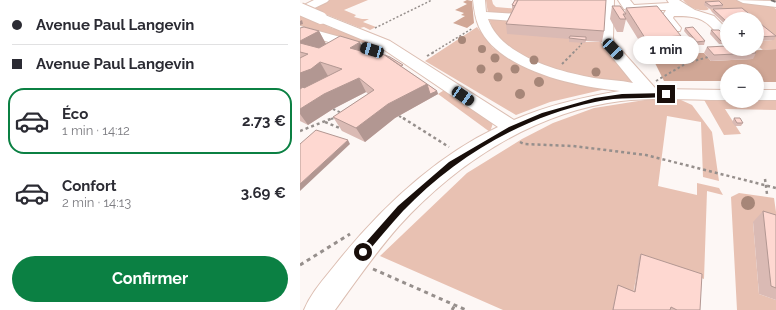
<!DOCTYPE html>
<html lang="fr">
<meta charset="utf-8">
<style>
:root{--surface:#fff;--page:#f7f7f7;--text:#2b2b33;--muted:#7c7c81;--line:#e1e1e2;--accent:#0b8043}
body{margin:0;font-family:Raleway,sans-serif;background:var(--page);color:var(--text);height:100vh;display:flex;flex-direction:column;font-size:15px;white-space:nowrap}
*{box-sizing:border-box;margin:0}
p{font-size:13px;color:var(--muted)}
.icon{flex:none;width:22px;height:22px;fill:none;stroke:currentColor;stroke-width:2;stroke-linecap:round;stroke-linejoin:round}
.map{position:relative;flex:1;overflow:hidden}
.details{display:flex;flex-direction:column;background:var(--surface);width:300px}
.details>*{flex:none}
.hud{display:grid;align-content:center;height:88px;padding:0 12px;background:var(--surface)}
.fabs{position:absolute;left:420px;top:12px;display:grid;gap:8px}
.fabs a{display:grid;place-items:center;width:44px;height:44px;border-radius:50%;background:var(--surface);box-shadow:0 2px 6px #0003;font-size:20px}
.end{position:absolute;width:18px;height:18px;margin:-9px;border:5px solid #180e0a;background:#fff;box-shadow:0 0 0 2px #fff}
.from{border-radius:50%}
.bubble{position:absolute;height:28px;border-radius:14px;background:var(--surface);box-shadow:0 2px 6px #0003;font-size:13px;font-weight:700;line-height:28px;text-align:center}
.car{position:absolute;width:12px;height:24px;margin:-12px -6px;border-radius:5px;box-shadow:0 0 3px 1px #0007;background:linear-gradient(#222 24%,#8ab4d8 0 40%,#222 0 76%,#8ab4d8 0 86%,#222 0)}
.hud b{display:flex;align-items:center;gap:14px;height:38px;font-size:15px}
.hud b+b{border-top:1px solid var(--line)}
.hud i{width:10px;height:10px;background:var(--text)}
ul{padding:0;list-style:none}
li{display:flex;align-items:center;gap:12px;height:66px;margin:0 8px 6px;padding:0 4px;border:2px solid transparent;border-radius:16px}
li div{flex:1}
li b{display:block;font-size:15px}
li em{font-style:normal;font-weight:700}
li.current{border-color:var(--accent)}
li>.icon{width:36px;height:36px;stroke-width:1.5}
.action{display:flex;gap:8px;margin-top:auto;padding:8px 12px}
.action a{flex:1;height:46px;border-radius:24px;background:var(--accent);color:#fff;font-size:16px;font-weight:700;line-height:46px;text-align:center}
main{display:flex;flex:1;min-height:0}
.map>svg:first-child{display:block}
</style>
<main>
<section class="details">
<div class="hud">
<b><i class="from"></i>Avenue Paul Langevin</b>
<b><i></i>Avenue Paul Langevin</b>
</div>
<ul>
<li class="current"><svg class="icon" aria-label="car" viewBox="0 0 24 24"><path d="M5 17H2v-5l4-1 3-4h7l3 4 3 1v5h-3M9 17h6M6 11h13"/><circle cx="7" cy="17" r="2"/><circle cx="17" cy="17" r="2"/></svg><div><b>Éco</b><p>1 min · 14:12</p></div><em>2.73 €</em></li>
<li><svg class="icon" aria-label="car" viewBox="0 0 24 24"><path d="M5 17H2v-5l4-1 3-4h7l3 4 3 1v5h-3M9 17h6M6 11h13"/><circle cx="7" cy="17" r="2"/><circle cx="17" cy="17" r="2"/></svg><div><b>Confort</b><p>2 min · 14:13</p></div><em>3.69 €</em></li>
</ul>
<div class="action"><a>Confirmer</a></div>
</section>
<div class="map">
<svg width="476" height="310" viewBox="0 0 476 310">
<rect width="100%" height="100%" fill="#fdf7f5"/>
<g fill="#e8c1b2">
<path d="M27,0h41l-24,10 12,5 -2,2 8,2h7l-6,3 13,5 -6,3 -6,-3 -4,1 -50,-20z"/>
<path d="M186,0h6l1,4 3,3 23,2 51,30 -1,3h33l37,42c-16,-1 -34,-1 -49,-5 -29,-6 -63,-15 -86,-34 -13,-12 -16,-29 -18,-45z"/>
<path d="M383,0h56l33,6 4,3v40l-13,1 -6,-5v-4l16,-1 -16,-15v-6l-45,-7 -2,-3 12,-1 -17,-3 4,4 -2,1c-11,1 -17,-2 -24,-10z"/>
<path d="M0,14l29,10 -2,2 7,3 3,-2 33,14 -13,5 -57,-16z"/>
<path d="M177,27l16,21 26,16 91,24 -60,14 -34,13 -91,-54z"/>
<path d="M146,89l47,34 -3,9 -52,-38z"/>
<path d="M403,98h24v3l49,-2v11l-51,-1 16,25 -17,1z"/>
<path d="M351,99l30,1 11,5 20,27 7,49 -16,-4 -2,-55 -34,-6 -9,70 39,9v-12l22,5 4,7 -16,-4 -3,88 -64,-22 -7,37 -21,16h-109l-123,-54 87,-83 55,-34 31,-16 41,-15z"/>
<path d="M439,193l35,5 2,14v17l-23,-7 6,72 17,6v10h-39l-6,-113z"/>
</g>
<g fill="#d1a796">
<path d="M167,0l5,1 2,22 -7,5 -14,-5 12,-7 -4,-1 3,-2 -9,-3 12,-6 -4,-2z"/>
<path d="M476,49v33h-19v-11h-30v10h-63l-14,-28h54l7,8 41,-2 -7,-8z"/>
</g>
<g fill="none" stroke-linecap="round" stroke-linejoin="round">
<defs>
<g id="minor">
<path d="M14,0h15l-2,2 -27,13v-8z"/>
<path d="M173,0h12l1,12 33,2 2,3 -2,3 -4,1 -27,-2c13,37 71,53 106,59 13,2 26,2 39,5l-30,-37 -4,-8 3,-38h12l-1,38 1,4 42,47 71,1v10c-35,0 -71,-3 -106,1 -86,11 -164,61 -222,125 -23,26 -43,55 -64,84h-31c7,-17 19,-30 31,-45 44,-55 98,-107 163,-138l-118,-80 -63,-26 -2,-3 2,-3h8l65,26 124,79c34,-15 70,-23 106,-29 -43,-4 -121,-20 -141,-64 -4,-9 -5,-18 -6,-27z"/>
<path d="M318,0h12l4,5 35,-2 -2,-3h12l16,10 19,6 13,13v11c-10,-2 -13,-13 -22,-18 -8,-6 -21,-6 -31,-6l-1,2 8,10 -1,3h-10l-9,-13 5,-8h-38l-4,-1z"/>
<path d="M437,0l39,1v6l-33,-4z"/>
<path d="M0,26l66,18 2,3 -2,3 -5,1 -61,-17z"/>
<rect x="457" y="90" width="19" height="10"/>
</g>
</defs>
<use href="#minor" stroke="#dcbeb2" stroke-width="2"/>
<g stroke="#968f8c" stroke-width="1.5" stroke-dasharray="2 2" stroke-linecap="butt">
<path d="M75,28l57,-28"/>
<path d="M132,53l41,-25"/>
<path d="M273,53l8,-8 1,-4"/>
</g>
<g stroke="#968f8c" stroke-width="2" stroke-dasharray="2.5 2.5" stroke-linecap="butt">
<path d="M127,56l7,-4"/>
<path d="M262,64l12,-12"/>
<path d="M356,81l31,-18 21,-6"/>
<path d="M33,109l11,5"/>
<path d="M99,116l6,3"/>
<path d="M31,119l6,-2"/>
</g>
<g stroke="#968f8c" stroke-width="2.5" stroke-dasharray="3 3" stroke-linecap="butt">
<path d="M103,118l46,29"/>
<path d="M25,122l17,7"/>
<path d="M0,131l33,-13"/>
<path d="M220,142l4,2 49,2 73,9 130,33"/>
<path d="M465,179l2,15"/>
</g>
<g stroke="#968f8c" stroke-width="3" stroke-dasharray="4 4" stroke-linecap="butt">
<path d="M0,265l50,-31"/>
<path d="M73,269l93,41"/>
<path d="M152,310l3,-5"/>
</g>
<use href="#minor" fill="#fff" fill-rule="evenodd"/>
<path stroke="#79706d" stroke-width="2" stroke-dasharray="5 2.5" stroke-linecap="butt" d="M471,0l5,2"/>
<defs>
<path id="minor-bridge" d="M0,9l21,9"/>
</defs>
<use href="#minor-bridge" stroke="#dcbeb2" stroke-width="14" stroke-linecap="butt"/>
<use href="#minor-bridge" stroke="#fff" stroke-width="12"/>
</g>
<g fill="#a68678">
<circle cx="162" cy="40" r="4"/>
<circle cx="182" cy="49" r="4"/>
<circle cx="195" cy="58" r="4.5"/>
<circle cx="234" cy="60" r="4.5"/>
<circle cx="181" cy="69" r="4.5"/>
<circle cx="215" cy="69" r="4.5"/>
<circle cx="296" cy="72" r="4.5"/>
<circle cx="198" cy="77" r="4.5"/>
<circle cx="239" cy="82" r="5"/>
<circle cx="220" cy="94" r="5"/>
<circle cx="448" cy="203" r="7"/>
</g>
<g fill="#dabab4">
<path d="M215,0l89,31 -2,11 -16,-1 -1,2 -16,-1v-3l-62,-5 -1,-10 7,-15h-1v-4z"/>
<path d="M405,2l18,3 -1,3 -12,1 -6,-4z"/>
<path d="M312,6l13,7 1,-5 55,28 -3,9 -35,2 -18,-29 1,1 -3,13h-6l-7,-13z"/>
<path d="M413,9l14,10v7l-15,-14z"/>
<path d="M457,21l19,15 -2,4 -16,1 1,1 -2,3z"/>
<path d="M0,28l19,3 7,13 37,5 41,19 33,23 1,3 -43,24 -30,24 -23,-11 -9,-14 35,-23 -2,-2 -33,17 -25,16 -8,-4z"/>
<path d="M385,28l20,13 -1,4h-8l-12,-14z"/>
<path d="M411,30l16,8v6h-8l-9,-10z"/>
<path d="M407,47l49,6 -3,6 -42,2 -7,-8z"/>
<path d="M434,118l9,5 -2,3h-6l-3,-4z"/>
<path d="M463,211l13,4v85l-17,-6 -6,-72z"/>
<path d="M341,254l59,56h-88l5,-23 1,-2 16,6 5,-34z"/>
</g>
<g fill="#b29792">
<path d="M2,20l1,4 -3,1v-4z"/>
<path d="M19,31l7,13 -18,10 -8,-9v-4z"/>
<path d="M60,42l6,14 -16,-8z"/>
<path d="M20,62l8,14 -28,15v-18z"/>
<path d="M59,78l7,14 -33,17 -25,16 -8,-11v-5l24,-15z"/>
<path d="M127,84l10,7 1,3 -43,24 -30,24 -9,-14 32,-24z"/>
<path d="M48,140l2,4 -50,47v-7z"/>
</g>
<g fill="#fed8d1" stroke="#b29792">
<path d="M215,0h3l-3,6 -3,-1z"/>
<path d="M218,0h88l-2,31 -98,-7z"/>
<path d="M419,1l4,4 -12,1 -6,-4z"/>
<path d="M312,6h8l6,8h-3l3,5h-6z"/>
<path d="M357,6l24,30 -36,2 -19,-30z"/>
<path d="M442,8l13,11h-28v3l-14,-13z"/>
<path d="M457,21l19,15 -19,1z"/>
<path d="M4,27l15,4 -19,10v-13z"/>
<path d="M393,27l12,14 -8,1 -12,-14z"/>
<path d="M411,30h8l8,8v2l-6,1z"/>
<path d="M40,36l20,6 -10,6 25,7 5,-3 47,32 -39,20 -32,24 -23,-11 41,-27 -15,-12 -35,16 -24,15v-20l3,-2 1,1 38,-19 -22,-7 -9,7 -11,4v-15l8,-4 -8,-2v-9l19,5z"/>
<path d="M270,36l16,1v3l-17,-2z"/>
<path d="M427,46v3h25l4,4 -42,2 -7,-8z"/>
<path d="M63,49l15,4 -3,2 -15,-4z"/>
<path d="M85,55l5,2 13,8 -2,1z"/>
<path d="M127,84l10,7 -7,3z"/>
<path d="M434,118h6l3,5h-6z"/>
<path d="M16,130l32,10 -48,44v-40z"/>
<path d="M463,211l13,4v73l-5,-2z"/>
<path d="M341,254l61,20 -2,36h-23l-6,-3 -1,3h-57l5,-25 17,7z"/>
</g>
<path fill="#180e0a" d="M366,93l3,1 -1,2c-24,4 -49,0 -73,6 -73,15 -140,55 -192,109 -13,14 -25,29 -37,43h-6l-1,-2 1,-3 38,-43 51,-44 60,-35 33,-14 53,-15 27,-4z"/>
</svg>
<div class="fabs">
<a>+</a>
<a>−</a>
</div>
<i class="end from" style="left:63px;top:252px"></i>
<i class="end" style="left:366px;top:94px"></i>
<div class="bubble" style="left:333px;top:36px;width:66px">1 min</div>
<i class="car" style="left:313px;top:49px;rotate:137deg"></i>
<i class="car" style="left:72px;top:50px;rotate:286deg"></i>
<i class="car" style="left:163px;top:96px;rotate:124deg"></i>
</div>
</main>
